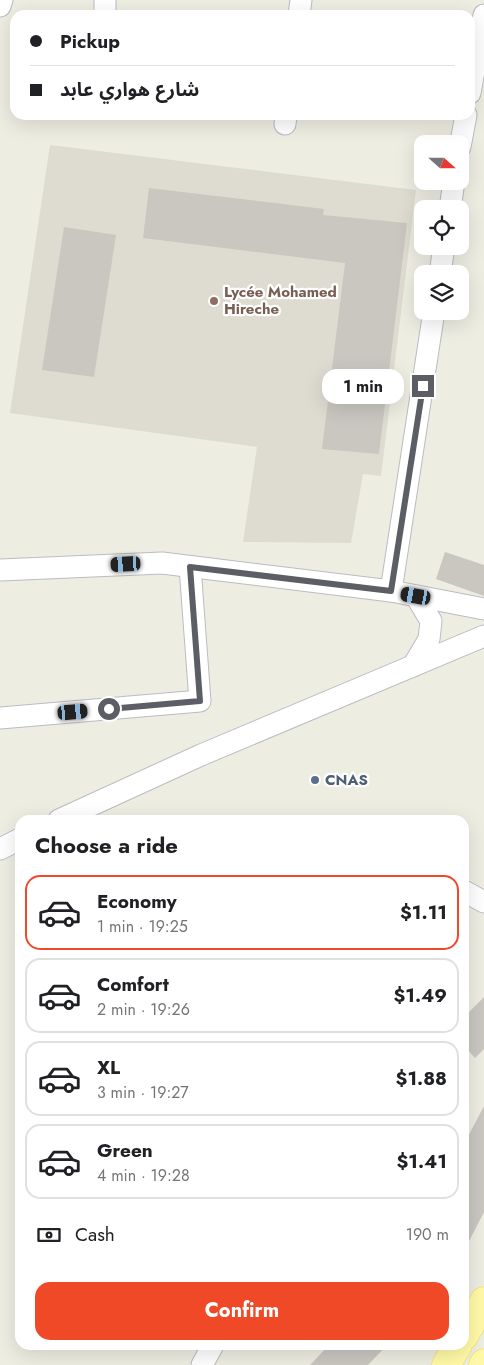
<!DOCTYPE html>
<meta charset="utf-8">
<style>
:root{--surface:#fff;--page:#f6f6f6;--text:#202124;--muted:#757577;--line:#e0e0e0;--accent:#ef4927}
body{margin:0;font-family:Jost,"Noto Sans Arabic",sans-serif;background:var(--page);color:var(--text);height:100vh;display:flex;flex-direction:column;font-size:19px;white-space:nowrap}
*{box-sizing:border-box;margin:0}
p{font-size:16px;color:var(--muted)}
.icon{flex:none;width:28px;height:28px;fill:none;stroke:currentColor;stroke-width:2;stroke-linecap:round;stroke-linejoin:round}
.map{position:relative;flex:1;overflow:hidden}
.drawer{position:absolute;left:15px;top:815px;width:454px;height:535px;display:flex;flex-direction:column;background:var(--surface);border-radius:15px;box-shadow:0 5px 20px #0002}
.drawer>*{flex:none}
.banner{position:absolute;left:10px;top:10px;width:465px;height:110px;border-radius:15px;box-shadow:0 5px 20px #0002;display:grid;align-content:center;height:110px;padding:0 20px;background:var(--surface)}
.needle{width:32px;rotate:111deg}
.fabs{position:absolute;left:414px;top:135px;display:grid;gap:10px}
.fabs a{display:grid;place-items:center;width:55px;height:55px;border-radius:10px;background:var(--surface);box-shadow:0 5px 20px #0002;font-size:25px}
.end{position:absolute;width:22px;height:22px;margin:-11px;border:6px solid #5b5e64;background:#fff;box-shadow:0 0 0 2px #fff}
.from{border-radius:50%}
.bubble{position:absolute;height:35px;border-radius:15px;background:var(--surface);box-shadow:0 5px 20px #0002;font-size:16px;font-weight:700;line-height:35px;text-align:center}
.car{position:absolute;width:15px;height:30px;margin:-15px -8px;border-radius:6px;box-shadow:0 0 4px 1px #0007;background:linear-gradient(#222 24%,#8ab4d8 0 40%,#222 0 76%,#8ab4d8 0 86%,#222 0)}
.banner b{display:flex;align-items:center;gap:18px;height:48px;font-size:19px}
.banner b+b{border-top:1px solid var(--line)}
.banner i{width:12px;height:12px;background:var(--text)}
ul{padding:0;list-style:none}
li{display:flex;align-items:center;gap:15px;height:75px;margin:0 10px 8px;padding:0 10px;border:2px solid var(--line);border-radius:15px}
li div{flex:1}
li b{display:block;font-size:19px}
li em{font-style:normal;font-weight:700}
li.selected{border-color:var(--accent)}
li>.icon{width:45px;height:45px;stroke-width:1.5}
h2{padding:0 20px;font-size:22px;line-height:60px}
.pay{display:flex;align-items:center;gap:12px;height:55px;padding:0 20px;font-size:19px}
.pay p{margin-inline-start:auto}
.cta{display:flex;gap:10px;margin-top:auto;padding:10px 20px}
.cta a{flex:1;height:58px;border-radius:15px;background:var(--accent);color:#fff;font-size:20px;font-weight:700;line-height:58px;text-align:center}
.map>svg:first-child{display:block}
</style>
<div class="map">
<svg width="484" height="1365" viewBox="0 0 484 1365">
<rect width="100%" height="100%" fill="#eeede2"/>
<path fill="#dedcd1" d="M50,145l366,45 -35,286 -18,-2 -12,69 -108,-1 14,-95 -247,-34z"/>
<g fill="#c9c7c0">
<path d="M149,188l175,21 -1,6 84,8 -28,231 -57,-5 23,-186 -202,-25z"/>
<path d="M64,227l52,8 -22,142 -52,-7z"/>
<path d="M445,552l39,13v31l-48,-17z"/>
<path d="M484,997v52l-9,9 -11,-12v-29z"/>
<path d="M484,1106v106l-20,39v-107z"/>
<path d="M329,1345h58l-19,20h-58z"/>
</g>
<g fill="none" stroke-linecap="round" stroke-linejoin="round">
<defs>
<g id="minor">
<path d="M105,0v15"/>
<path d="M0,6l2,-6"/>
<path d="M299,15l2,-15"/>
<path d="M470,93l14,-78"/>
<path d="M285,124l1,-9"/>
<path d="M460,147l6,-32"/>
<path d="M450,209l4,-28"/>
<path d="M440,274l4,-28"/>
<path d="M0,570l162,-7 229,28 93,18"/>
<path d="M391,591l43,-280"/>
<path d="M413,666l16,-27 2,-18 -15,-25"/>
<path d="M0,718l200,-17 -10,-134"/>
<path d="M59,820l142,-65 283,-119"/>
<path d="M0,849l20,-10"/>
<path d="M464,891l20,11"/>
<path d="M202,1365l11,-20"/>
</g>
<g id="primary">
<path d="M464,1336l20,-35"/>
<path d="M446,1365l12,-20"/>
<path d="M483,1365l1,-2"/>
</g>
</defs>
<use href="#minor" stroke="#babcc2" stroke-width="23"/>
<use href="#primary" stroke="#f6d753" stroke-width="29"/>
<use href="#minor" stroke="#fff" stroke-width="21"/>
<use href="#primary" stroke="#fff9a7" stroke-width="28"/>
</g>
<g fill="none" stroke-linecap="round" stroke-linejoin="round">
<path stroke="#5b5e64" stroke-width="6" d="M109,709l91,-8 -10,-134 201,24 32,-205"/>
</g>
<circle fill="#8d6e63" stroke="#fff" stroke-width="2" cx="214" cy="301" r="5"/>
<circle fill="#5c6f8a" stroke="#fff" stroke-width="2" cx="315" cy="780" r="5"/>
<g text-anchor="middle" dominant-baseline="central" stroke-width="4.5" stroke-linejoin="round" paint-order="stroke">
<g font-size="15" font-weight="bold" fill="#785e54" stroke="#fff" text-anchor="start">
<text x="224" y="292">Lycée Mohamed<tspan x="224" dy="17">Hireche</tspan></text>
</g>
<g font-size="15" font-weight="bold" fill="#4e5e75" stroke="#fff" text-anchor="start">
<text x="325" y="780">CNAS</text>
</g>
</g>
</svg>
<div class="fabs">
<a><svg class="needle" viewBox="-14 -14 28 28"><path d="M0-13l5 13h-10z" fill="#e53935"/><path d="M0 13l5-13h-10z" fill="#757577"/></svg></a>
<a><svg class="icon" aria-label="locate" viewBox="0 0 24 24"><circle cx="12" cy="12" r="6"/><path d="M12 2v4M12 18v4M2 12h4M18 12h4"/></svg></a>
<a><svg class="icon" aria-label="layers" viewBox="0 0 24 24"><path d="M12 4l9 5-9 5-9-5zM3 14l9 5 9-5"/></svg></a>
</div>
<i class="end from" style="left:109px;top:709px"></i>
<i class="end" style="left:423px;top:386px"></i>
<div class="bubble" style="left:322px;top:369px;width:82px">1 min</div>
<i class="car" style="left:126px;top:564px;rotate:267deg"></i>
<i class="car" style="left:416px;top:596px;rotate:280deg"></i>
<i class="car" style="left:73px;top:712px;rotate:85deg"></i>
<div class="banner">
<b><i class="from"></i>Pickup</b>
<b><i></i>شارع هواري عابد</b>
</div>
<section class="drawer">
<h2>Choose a ride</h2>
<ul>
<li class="selected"><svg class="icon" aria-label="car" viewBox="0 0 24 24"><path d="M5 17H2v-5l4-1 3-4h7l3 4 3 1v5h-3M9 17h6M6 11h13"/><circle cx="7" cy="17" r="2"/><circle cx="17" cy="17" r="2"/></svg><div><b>Economy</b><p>1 min · 19:25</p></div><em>$1.11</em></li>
<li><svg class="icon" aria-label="car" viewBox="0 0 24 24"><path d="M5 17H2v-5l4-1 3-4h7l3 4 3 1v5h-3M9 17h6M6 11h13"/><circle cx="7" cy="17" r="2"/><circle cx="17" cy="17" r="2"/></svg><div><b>Comfort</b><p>2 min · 19:26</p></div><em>$1.49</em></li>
<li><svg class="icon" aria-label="car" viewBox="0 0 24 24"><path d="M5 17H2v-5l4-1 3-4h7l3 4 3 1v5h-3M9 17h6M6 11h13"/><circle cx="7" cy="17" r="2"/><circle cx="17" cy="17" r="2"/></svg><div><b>XL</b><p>3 min · 19:27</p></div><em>$1.88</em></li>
<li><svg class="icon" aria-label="car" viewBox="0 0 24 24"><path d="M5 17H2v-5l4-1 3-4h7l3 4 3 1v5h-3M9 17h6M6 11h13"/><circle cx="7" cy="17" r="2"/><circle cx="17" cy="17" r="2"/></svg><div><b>Green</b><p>4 min · 19:28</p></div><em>$1.41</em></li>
</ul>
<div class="pay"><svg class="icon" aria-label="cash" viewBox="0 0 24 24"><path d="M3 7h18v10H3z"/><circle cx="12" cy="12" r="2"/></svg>Cash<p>190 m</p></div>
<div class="cta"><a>Confirm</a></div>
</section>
</div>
